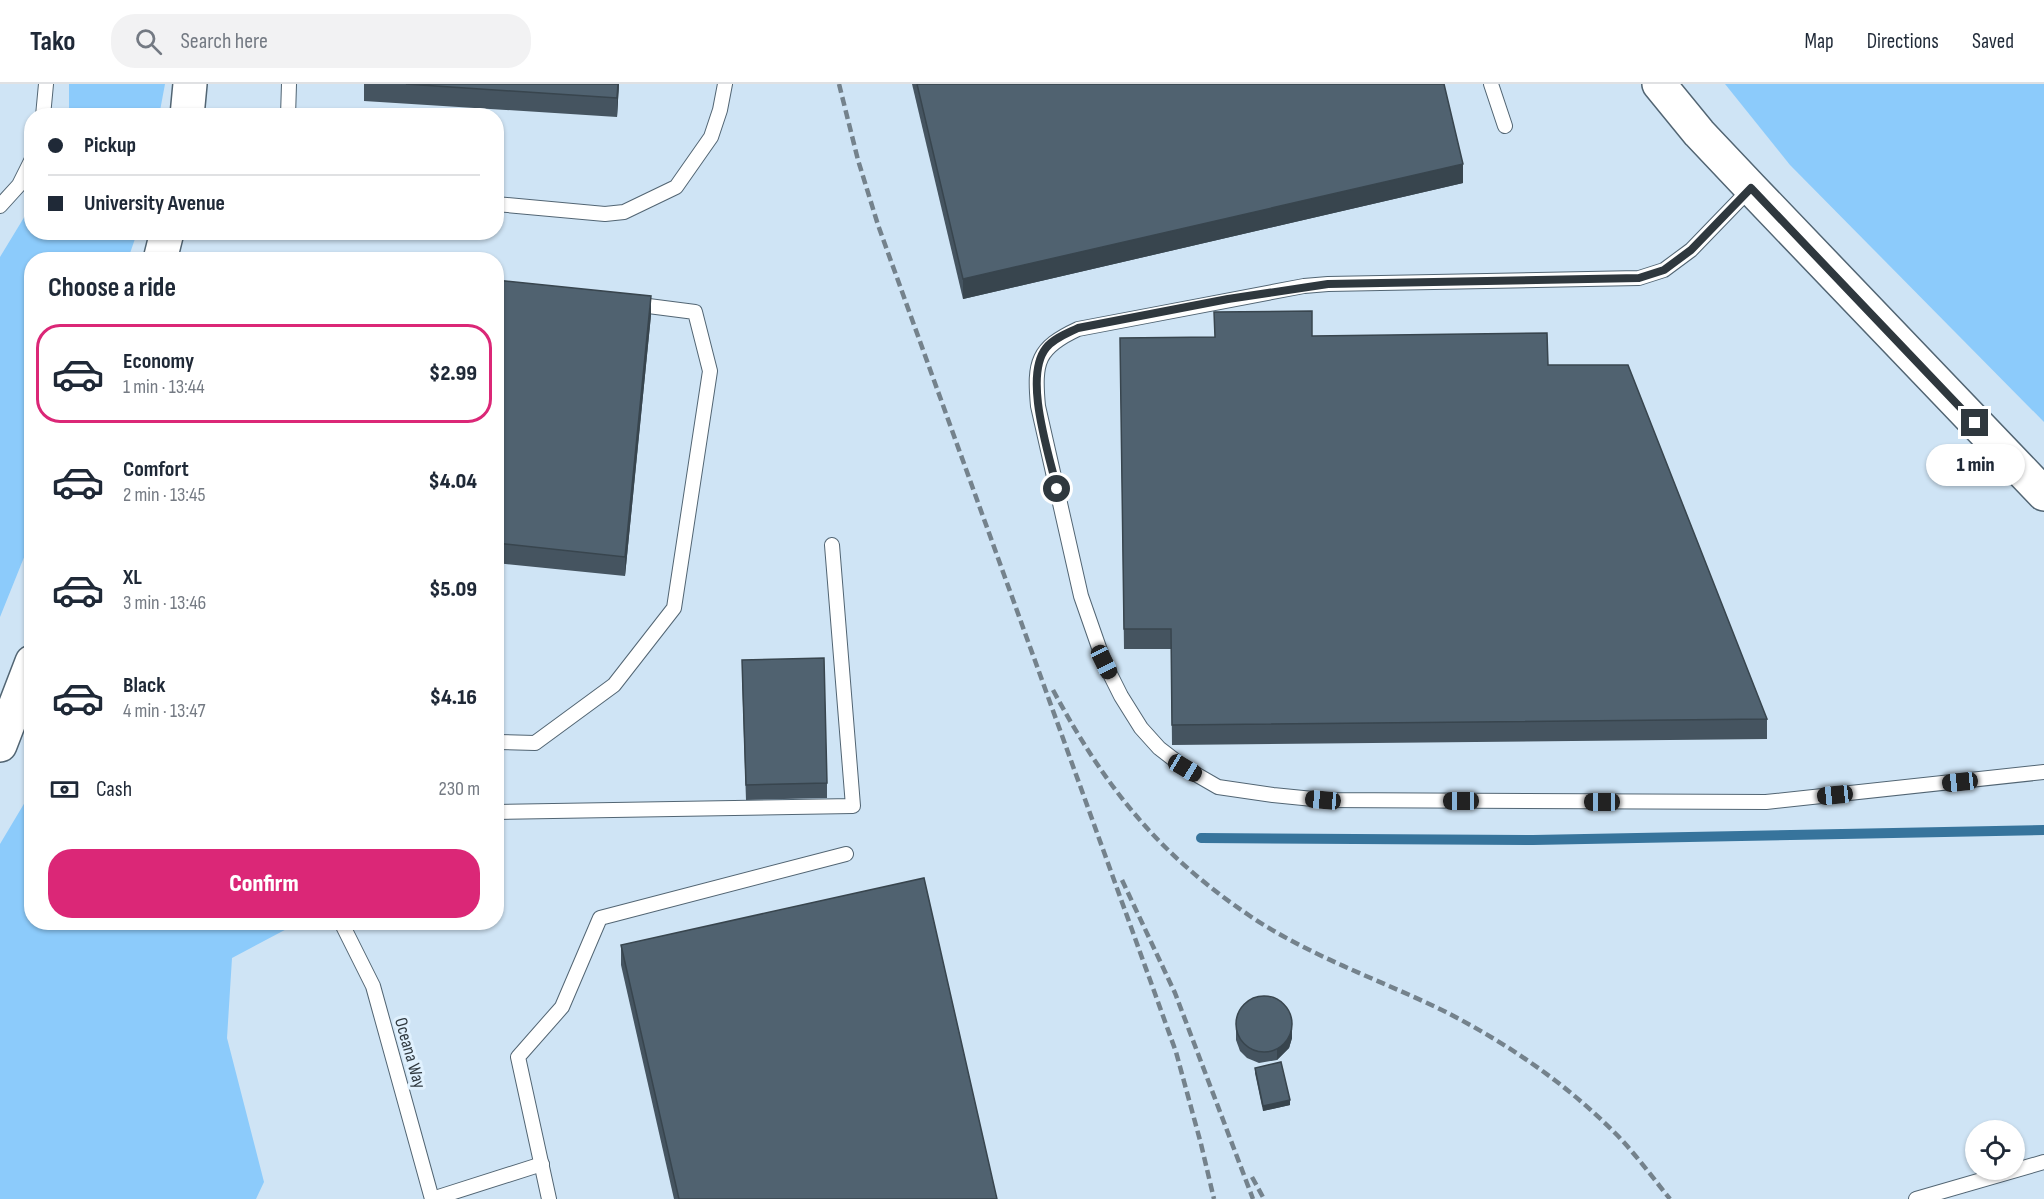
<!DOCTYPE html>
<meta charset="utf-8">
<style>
:root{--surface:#fff;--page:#f2f2f3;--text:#1f2937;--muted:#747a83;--line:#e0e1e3;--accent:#db2777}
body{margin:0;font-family:"Sofia Sans Condensed",sans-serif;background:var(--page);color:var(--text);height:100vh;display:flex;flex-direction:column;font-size:22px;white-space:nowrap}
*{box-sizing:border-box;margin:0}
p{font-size:20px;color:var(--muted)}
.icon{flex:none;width:33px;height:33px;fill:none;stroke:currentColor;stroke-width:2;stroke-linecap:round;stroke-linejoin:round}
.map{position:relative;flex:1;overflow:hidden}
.panel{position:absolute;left:24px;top:168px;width:480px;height:678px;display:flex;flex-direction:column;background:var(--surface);border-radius:24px;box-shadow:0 2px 4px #0004}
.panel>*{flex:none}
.guide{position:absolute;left:24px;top:24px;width:480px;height:132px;border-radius:24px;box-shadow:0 2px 4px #0004;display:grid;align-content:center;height:132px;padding:0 24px;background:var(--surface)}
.controls{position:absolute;left:1965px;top:1036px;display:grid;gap:12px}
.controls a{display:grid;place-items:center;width:60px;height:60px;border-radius:50%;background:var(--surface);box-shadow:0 2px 4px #0004;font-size:30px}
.end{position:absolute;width:27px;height:27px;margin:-14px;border:8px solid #2f383e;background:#fff;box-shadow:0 0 0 3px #fff}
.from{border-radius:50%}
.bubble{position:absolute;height:42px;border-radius:21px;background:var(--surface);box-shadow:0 2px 4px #0004;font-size:20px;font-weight:800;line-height:42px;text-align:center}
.car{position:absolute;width:18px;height:36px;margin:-18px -9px;border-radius:8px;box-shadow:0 0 4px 2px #0007;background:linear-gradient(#222 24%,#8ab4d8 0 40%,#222 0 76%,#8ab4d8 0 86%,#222 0)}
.guide b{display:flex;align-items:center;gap:21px;height:57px;font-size:22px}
.guide b+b{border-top:2px solid var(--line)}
.guide i{width:15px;height:15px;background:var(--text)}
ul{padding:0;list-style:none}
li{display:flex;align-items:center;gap:18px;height:99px;margin:0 12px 9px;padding:0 12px;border:3px solid transparent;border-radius:24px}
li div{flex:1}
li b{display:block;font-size:22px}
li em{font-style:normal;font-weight:800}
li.current{border-color:var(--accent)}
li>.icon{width:54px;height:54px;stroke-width:1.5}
h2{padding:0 24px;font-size:27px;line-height:72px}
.pay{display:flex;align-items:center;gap:15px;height:66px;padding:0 24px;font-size:22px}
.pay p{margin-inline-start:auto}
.cta{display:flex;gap:12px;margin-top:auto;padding:12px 24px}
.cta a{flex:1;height:69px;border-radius:24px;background:var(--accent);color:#fff;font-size:24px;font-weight:800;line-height:69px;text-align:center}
header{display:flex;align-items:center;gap:36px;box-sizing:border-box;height:84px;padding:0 30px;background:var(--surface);border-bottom:2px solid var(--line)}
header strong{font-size:28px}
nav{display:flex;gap:33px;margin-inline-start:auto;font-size:21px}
.search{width:420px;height:54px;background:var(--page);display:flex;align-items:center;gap:15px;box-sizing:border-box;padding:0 21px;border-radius:24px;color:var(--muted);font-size:22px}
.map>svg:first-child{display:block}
</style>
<header>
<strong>Tako</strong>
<div class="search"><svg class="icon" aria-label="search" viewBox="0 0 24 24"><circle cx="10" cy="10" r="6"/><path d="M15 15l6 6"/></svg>Search here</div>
<nav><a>Map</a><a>Directions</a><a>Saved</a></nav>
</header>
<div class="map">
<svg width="2044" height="1115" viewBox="0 0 2044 1115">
<rect width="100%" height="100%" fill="#cfe4f5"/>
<g fill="#8ccbfb">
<path d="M69,0h96l-6,32 -90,-1z"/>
<path d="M1725,0h319v338l-254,-257z"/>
<path d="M31,122l1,26 105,1 -9,26 -96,1 -1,280 -31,77v-360z"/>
<path d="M31,708l1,130 266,1 -66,35 -5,80 37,144 -8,17h-256v-355z"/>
</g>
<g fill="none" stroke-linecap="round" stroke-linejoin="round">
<path stroke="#37749c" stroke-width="10" d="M1201,754l332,2 511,-10"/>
<defs>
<g id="lane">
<path d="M1491,0l14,42"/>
<path d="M43,32l3,-32"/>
<path d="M288,32l1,-32"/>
<path d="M1751,104l-60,62 -27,20 -25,8 -311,6 -24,2 -226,43c-41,19 -44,33 -40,77l43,190 23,66 17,34 20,32 18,20 26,20 33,19 55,8 50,5 443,2 278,-30"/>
<path d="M496,120l109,10 19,-2 52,-25 35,-50 9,-27 5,-26"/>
<path d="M0,122l19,-21 13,-26"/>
<path d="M496,658l39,1 79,-58 60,-77 36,-237 -15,-59 -62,-8"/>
<path d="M496,728l357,-6 -21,-261"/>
<path d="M341,838l32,64 59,213"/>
<path d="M432,1115l110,-35"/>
<path d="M549,1115l-31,-142 44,-50 38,-89 246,-64"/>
<path d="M1916,1115l128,-37"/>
</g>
<g id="secondary">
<path d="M1659,0l40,49 52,55 293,306"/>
<path d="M187,32l3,-32"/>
<path d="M160,176l7,-28"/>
<path d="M0,661l32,-83"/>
</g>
</defs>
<use href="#lane" stroke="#526573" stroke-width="16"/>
<use href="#secondary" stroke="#526573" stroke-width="36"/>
<use href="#lane" stroke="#fff" stroke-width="14"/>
<use href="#secondary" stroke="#fff" stroke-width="33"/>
<g stroke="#74828c" stroke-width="4.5" stroke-dasharray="9 4.5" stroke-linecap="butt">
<path d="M839,0l19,76 20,65 298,827 25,92 13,55"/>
<path d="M1053,606c52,97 105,164 197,226 61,41 131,64 196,96 64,33 122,73 172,124 19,20 35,42 52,63"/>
<path d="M1122,796l53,113 78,206"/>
<path d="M1252,1093l12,22"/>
</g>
</g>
<g fill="#455460">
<path d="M364,0h255l-2,33 -253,-16z"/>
<path d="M912,0h532l19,99 -500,116z"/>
<path d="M496,196l155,35 -26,261 -129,-13z"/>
<path d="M1312,252l236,29 219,354v20l-595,6 -1,-96h-47l-4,-311z"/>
<path d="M742,592l85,107v15l-81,2z"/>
<path d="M621,861l376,254h-323l-53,-234z"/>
<path d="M1236,945l56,9 -3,10 -12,12 -18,3 -12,-5 -7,-7 -4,-11z"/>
<path d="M1255,984l35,37 -27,6 -8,-38z"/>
</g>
<g fill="#38454e">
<path d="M618,0h1l-2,33v-19z"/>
<path d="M1463,80v19l-500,116v-20z"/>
<path d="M651,212v19l-26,261v-19z"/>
<path d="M1292,943v11l-3,10 -12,12v-11z"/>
<path d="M1290,1016v5l-27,6v-5z"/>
</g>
<g fill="#506270" stroke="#38454e" stroke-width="1.5">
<path d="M406,0h212l-1,14z"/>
<path d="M917,0h527l19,80 -500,115z"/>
<path d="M496,196l155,16 -26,261 -129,-14z"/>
<path d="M1312,227v25l235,-3 1,32h80l139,354 -595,6 -1,-96h-47l-4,-291 95,-1 -1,-25z"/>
<path d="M824,574l3,125 -81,2 -4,-125z"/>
<path d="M924,794l73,321h-318l-58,-254z"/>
<circle cx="1264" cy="940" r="28"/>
<path d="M1281,978l9,38 -27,6 -8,-38z"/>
</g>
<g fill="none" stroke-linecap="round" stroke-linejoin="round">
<path stroke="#2f383e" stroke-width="8" d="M1057,405c-8,-35 -34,-112 -11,-141 8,-10 22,-15 32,-20l150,-29 100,-15 311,-6 25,-8 27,-20 60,-62 224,235"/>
</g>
<g text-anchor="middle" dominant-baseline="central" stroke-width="6" stroke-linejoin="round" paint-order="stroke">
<g font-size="18" fill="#2f383e" stroke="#e0f1fe">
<text transform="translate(410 969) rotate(74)">Oceana Way</text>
</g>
</g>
</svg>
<div class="controls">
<a><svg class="icon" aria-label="locate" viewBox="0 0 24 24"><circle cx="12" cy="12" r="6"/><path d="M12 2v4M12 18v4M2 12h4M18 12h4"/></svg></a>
</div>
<i class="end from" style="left:1057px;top:405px"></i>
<i class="end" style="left:1975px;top:339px"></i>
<div class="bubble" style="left:1926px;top:360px;width:99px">1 min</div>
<i class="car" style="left:1104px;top:578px;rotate:154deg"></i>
<i class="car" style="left:1185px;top:684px;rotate:121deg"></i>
<i class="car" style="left:1960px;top:698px;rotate:264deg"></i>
<i class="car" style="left:1835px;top:711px;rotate:264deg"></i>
<i class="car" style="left:1323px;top:716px;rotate:275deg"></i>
<i class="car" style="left:1461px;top:717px;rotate:270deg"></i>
<i class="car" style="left:1602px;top:718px;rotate:270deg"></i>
<div class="guide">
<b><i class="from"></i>Pickup</b>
<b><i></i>University Avenue</b>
</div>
<section class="panel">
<h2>Choose a ride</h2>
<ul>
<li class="current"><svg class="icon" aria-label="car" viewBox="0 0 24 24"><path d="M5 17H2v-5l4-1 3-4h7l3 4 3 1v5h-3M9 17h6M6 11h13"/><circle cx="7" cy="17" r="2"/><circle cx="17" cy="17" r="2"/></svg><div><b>Economy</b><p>1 min · 13:44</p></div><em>$2.99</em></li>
<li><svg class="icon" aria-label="car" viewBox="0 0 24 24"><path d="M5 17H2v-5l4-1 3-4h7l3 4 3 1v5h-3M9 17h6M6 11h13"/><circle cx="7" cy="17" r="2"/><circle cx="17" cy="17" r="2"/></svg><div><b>Comfort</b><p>2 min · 13:45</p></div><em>$4.04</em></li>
<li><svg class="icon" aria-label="car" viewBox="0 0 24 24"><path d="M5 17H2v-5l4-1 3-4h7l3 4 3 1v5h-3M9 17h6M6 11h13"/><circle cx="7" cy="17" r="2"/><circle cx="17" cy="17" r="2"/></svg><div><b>XL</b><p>3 min · 13:46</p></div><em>$5.09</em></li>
<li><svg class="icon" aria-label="car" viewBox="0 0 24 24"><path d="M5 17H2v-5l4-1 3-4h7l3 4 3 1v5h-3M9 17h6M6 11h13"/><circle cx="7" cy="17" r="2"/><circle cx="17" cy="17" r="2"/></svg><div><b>Black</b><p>4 min · 13:47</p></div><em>$4.16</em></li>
</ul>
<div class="pay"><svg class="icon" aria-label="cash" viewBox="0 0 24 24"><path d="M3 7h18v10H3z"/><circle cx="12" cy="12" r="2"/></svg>Cash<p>230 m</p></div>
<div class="cta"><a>Confirm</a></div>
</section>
</div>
